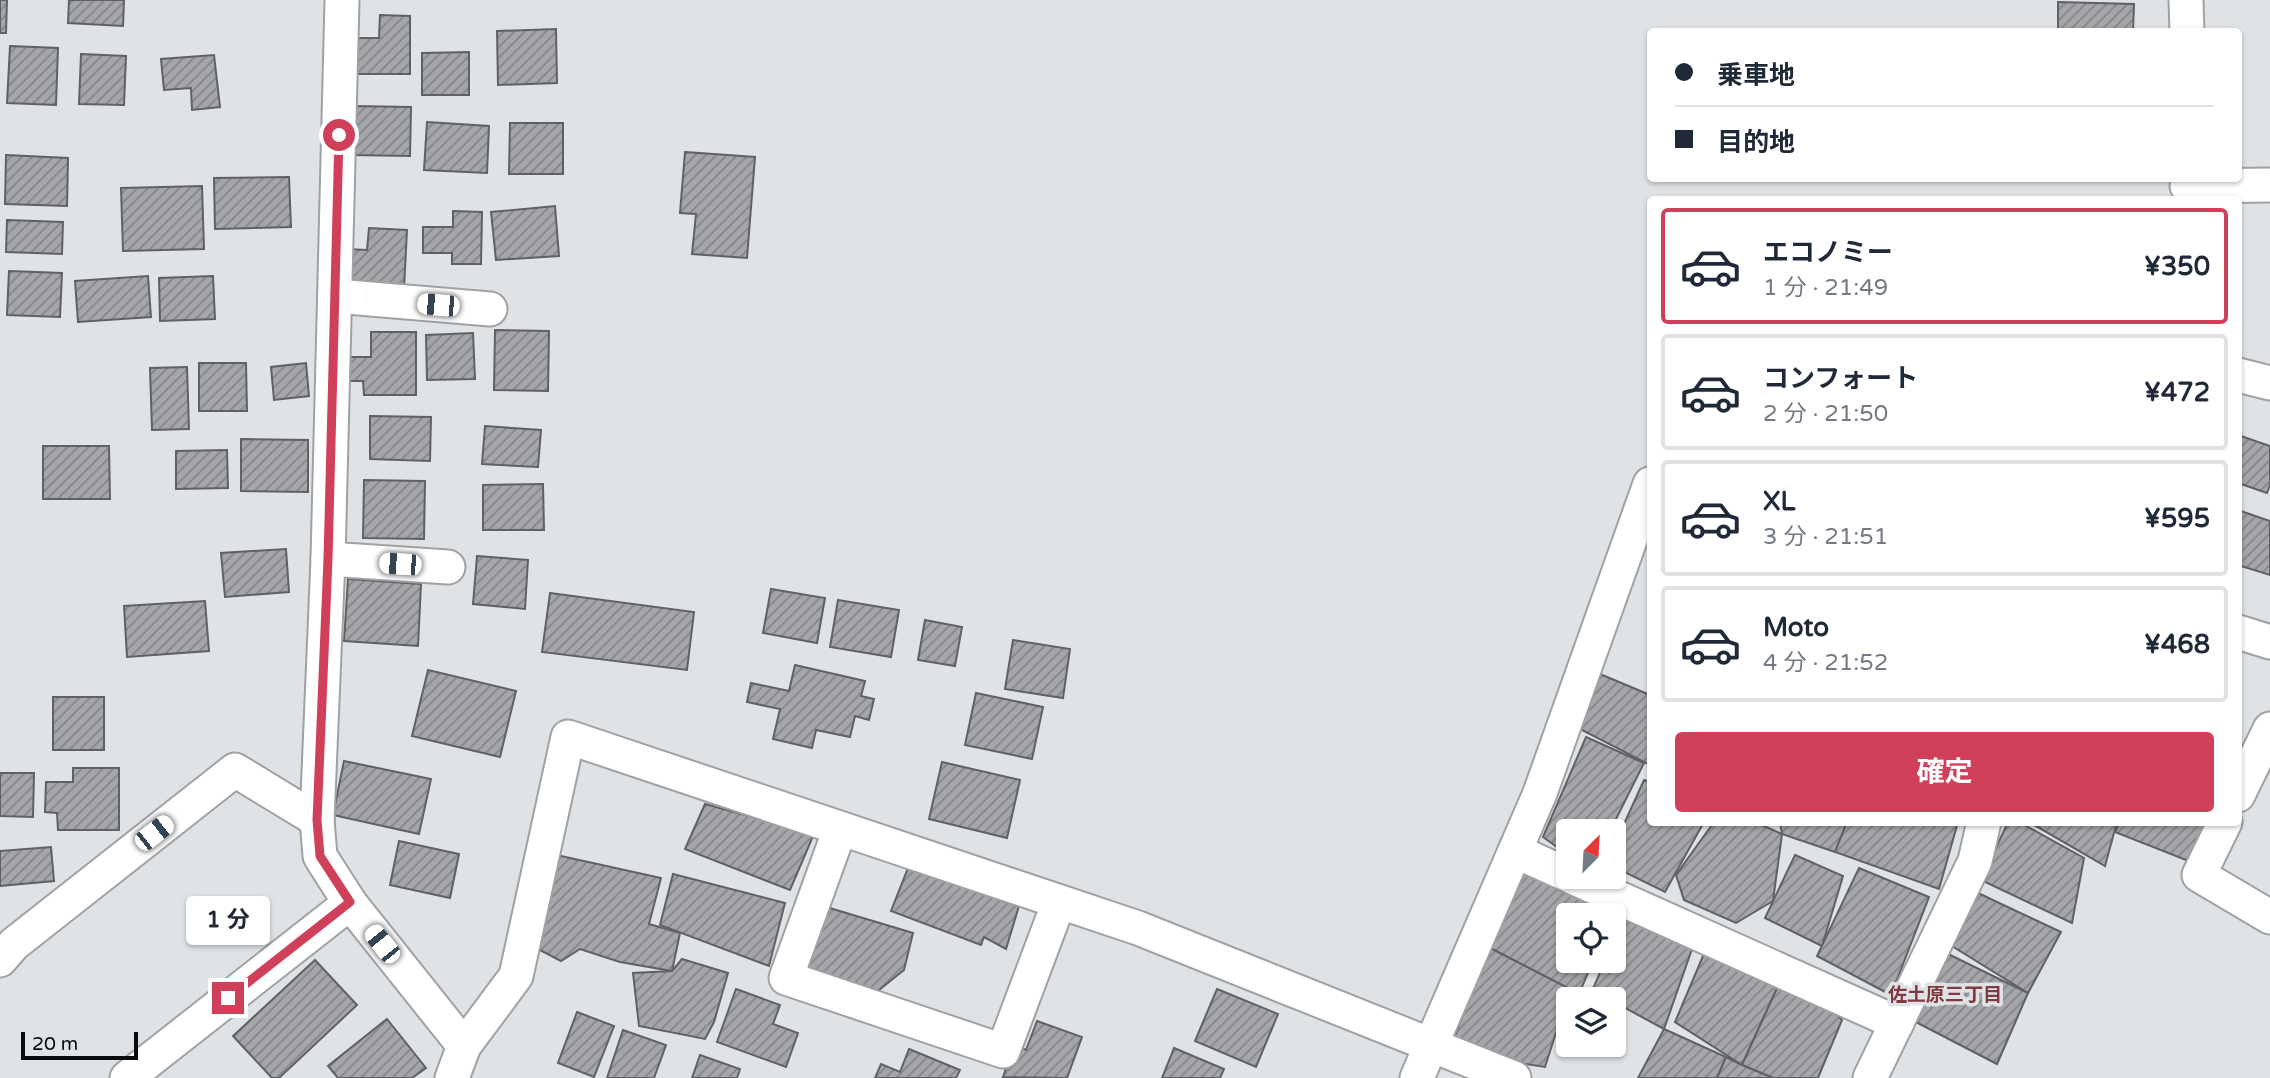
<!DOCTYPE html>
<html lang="ja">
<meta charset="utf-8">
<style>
:root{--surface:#fff;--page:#f2f2f3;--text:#1f2937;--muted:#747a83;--line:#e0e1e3;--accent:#d0405a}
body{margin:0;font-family:"Varela Round","Noto Sans JP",sans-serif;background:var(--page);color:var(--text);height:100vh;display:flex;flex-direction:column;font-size:26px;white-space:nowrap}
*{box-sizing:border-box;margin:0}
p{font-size:23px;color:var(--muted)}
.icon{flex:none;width:38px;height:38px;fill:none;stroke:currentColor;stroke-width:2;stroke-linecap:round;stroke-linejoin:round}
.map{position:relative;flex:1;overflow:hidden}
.details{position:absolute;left:1647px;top:196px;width:595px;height:630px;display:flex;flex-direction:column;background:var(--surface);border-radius:7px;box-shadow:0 2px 5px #0004}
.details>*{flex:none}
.top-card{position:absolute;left:1647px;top:28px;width:595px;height:154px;border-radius:7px;box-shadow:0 2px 5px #0004;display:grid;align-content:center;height:154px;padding:0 28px;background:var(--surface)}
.needle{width:46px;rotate:24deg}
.tools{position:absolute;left:1556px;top:819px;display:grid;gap:14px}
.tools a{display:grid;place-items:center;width:70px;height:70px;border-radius:7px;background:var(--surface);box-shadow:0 2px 5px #0004;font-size:35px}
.scale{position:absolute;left:21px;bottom:18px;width:117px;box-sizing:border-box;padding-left:7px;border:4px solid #0a0b0c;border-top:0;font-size:19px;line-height:24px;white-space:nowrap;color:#0a0b0c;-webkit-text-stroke:5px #dfe3e6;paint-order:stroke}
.end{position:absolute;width:32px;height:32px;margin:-16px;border:9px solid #d0405a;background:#fff;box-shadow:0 0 0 4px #fff}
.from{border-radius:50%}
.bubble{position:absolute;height:49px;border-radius:7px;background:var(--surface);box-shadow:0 2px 5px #0004;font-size:23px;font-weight:700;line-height:49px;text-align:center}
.car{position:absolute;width:21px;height:42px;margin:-21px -10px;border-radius:9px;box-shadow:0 0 5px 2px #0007;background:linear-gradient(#fff 24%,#345 0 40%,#fff 0 76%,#345 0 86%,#fff 0)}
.top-card b{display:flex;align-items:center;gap:24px;height:66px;font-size:26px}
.top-card b+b{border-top:2px solid var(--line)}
.top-card i{width:18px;height:18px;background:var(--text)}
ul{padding:12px 0 0;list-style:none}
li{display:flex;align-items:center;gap:21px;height:116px;margin:0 14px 10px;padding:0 14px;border:4px solid var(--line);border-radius:7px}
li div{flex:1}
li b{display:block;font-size:26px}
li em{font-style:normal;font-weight:700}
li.on{border-color:var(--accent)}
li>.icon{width:63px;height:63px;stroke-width:1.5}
.cta{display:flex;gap:14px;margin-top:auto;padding:14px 28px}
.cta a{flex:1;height:80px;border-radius:7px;background:var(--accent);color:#fff;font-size:28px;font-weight:700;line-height:80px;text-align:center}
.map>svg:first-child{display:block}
</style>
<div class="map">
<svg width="2270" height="1078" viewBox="0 0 2270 1078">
<defs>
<pattern id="building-hatch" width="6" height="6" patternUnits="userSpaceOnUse" patternTransform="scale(1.75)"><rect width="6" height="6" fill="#a5a6aa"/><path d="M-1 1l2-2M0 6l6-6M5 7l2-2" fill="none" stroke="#858589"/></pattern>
</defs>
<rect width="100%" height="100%" fill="#dfe3e6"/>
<g fill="url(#building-hatch)" stroke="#606165" stroke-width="2">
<path d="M0,0h7l-1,33h-6z"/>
<path d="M69,0h55l-1,26 -55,-3z"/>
<path d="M2058,2l76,2 -1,28h-75z"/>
<path d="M380,15l30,1v58h-59v-36h28z"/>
<path d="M556,29l1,54 -59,2 -1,-54z"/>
<path d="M10,46l48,2 -2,57 -49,-2z"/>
<path d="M469,52v43h-47v-42z"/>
<path d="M81,54l45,2 -2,49 -45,-1z"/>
<path d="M214,55l6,52 -28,3 -1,-22 -27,2 -3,-31z"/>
<path d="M353,106l58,1 -1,49 -58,-1z"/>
<path d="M427,122l62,4 -2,47 -63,-3z"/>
<path d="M510,123h53v51h-54z"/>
<path d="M685,152l70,5 -8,101 -55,-4 4,-40 -16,-1z"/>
<path d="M6,155l62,3 -1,48 -62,-2z"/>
<path d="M289,177l2,50 -76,2 -1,-51z"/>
<path d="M202,186l2,63 -81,2 -2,-63z"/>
<path d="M555,206l4,50 -63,4 -5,-48z"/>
<path d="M453,211l29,1 -1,52h-29v-11h-29v-26h30z"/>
<path d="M7,220l56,2 -1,32 -56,-2z"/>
<path d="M369,228l38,2 -3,59 -60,-4 2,-36 21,1z"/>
<path d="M9,271l53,2 -2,44 -53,-2z"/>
<path d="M148,276l3,41 -73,5 -3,-41z"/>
<path d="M213,276l2,43 -55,2 -1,-43z"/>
<path d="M495,330l54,1 -1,60 -54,-1z"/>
<path d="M371,332h45v63h-52l-1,-14h-16l-1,-24h25z"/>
<path d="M473,333l2,46 -48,1 -1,-45z"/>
<path d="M199,363h47l1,48h-48z"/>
<path d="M306,363l3,33 -35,4 -3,-33z"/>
<path d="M187,367l2,62 -37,1 -2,-62z"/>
<path d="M370,416l61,1 -1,44 -60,-2z"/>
<path d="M485,426l56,4 -3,37 -56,-3z"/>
<path d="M2238,435l32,11v39l-3,8 -29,-10z"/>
<path d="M241,439l67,1v52l-67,-1z"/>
<path d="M43,446h66l1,53h-67z"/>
<path d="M227,450l1,38 -52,1v-38z"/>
<path d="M364,480l61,1 -1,58 -61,-1z"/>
<path d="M543,484l1,46h-61v-45z"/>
<path d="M2238,510l32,11v54l-32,-10z"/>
<path d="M286,549l3,43 -64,5 -4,-44z"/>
<path d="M477,556l51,4 -3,49 -52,-5z"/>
<path d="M348,579l73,5 -3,62 -74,-5z"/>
<path d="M771,589l54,9 -8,45 -54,-10z"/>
<path d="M550,593l144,19 -7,58 -145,-18z"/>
<path d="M838,600l61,10 -8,47 -61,-10z"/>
<path d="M205,601l4,50 -82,6 -3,-51z"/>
<path d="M925,620l37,7 -7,39 -37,-6z"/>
<path d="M1013,640l57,9 -7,49 -58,-9z"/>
<path d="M795,665l70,16 -4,15 13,3 -5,21 -14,-4 -5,21 -34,-7 -4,18 -39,-9 7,-30 -33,-7 4,-19 38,8z"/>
<path d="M428,670l88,21 -16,66 -88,-21z"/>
<path d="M1600,674l50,21v70l-70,-36z"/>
<path d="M976,693l67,14 -11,52 -67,-14z"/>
<rect x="53" y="697" width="51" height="53"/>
<path d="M1586,737l58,26 -34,68h-42v24l-25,-18z"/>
<path d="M344,761l87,18 -12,55 -86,-19z"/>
<path d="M942,762l78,18 -13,58 -78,-19z"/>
<path d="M73,768h46v62h-61l-1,-17 -12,-1 1,-30h27z"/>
<path d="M0,773h34l-1,44 -33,-1z"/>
<path d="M1644,780l6,2v40h54l-39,70 -51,-25v-21z"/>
<path d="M705,804l109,30 -24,56 -105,-41z"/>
<path d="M1714,822h41l27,12 -9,67 -37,22 -52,-23 -8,-25z"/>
<path d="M1780,822h67l-12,30 -53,-18z"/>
<path d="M1847,822h111l-19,67 -104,-37z"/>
<path d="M2008,822h11l65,36 -12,65 -91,-43z"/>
<path d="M2029,822h88l-12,44z"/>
<path d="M2120,822h86l-15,40 -76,-30z"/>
<path d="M399,841l60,13 -9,44 -60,-13z"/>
<path d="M51,847l3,34 -54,5v-35z"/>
<path d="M1795,855l48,21 -21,70 -57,-28z"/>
<path d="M561,856l100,22 -12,46 31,9 -8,38 -52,-9 -40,-13 -19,12 -21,-11 -17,18 22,-93z"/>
<path d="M908,868l111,38 -13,43 -22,-12 -3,8 -90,-34z"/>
<path d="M1859,868l70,29 -38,98 -74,-39z"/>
<path d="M1518,871l88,38 1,6h-39v46h25l-14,33 -91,-47z"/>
<path d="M673,874l112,29 -16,63 -109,-41z"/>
<path d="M1978,893l83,39 -33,61 -81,-50z"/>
<path d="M813,903l100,30 -9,37 -35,28 -78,-34z"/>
<path d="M1623,915l69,34 -28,80 -50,-27v-3h-7l-15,-8 13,-30h9v-22z"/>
<path d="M1488,947l82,42 -25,78 -96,-15z"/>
<path d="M1706,949l72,37 -36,79 -67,-43z"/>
<path d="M1942,951l86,42 -31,71 -87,-45z"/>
<path d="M682,959l46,14 -14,49 -9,17 -66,-13 -6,-53 39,-2z"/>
<path d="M315,960l42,45 -78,73h-7l-39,-42z"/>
<path d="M1778,986l56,26 8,8 -24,58h-45l-31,-13z"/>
<path d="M736,989l44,16 -7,19 25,9 -12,34 -69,-25z"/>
<path d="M1217,989l61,25 -22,53 -61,-26z"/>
<path d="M577,1012l37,14 -20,51 -36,-14z"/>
<path d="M387,1019l39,49 -14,10h-74l-10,-12z"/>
<path d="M1037,1021l45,16 -15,41 -64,-1 11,-32 12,5z"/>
<path d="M1664,1029l62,28 -9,21h-79z"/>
<path d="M623,1030l43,15 -12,33h-47z"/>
<path d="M1174,1048l50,21 -4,9h-58z"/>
<path d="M909,1049l51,21 -4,8h-81l6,-14 19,8z"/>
<path d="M700,1055l40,14 -3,9h-45z"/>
<path d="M1726,1057l16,8 31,13h-56z"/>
</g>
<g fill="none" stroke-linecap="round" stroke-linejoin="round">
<defs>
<g id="street">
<path d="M342,0l-14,559 -11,261 3,36 30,47 114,143 -12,32"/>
<path d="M2186,0l1,32"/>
<path d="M2187,186l83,-1"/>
<path d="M335,296l155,13"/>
<path d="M2238,375l32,8"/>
<path d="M328,559l120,8"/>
<path d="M2238,632l32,10"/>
<path d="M2238,795l32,-66"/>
<path d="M2225,822l-26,53 71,42"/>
<path d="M840,829l-54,149 217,73 56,-149"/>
<path d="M1515,851l53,24"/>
<path d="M1572,877l325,146"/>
<path d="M0,960l14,-16 221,-174 82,50"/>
<path d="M464,1046l52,-70 52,-239 570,191 293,117 109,-252 110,-309"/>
<path d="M127,1078l223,-175"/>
<path d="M1417,1078l14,-33 83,33"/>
<path d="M1870,1078l105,-217 9,-39"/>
</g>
</defs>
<use href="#street" stroke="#9fa2a5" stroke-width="37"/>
<use href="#street" stroke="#fff" stroke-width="33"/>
</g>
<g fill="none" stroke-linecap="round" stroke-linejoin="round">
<path stroke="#d0405a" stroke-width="9" d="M228,998l122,-96 -30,-46 -3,-36 11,-261 11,-424"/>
</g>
<g text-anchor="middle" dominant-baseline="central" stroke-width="7" stroke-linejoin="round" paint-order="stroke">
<g font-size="19" font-weight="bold" fill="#823942" stroke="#dfe3e6">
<text x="1945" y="995">佐土原三丁目</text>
</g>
</g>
</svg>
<div class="tools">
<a><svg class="needle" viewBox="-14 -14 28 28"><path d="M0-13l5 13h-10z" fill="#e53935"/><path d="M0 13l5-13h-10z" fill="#747a83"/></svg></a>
<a><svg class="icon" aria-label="locate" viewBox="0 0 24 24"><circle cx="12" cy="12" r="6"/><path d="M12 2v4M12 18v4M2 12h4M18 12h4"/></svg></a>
<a><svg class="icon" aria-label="layers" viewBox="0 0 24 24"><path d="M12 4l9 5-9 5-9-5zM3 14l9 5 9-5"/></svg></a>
</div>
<div class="scale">20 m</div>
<i class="end from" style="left:339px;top:135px"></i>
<i class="end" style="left:228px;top:998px"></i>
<div class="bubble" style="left:186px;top:896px;width:84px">1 分</div>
<i class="car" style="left:438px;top:305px;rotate:275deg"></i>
<i class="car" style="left:400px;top:564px;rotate:274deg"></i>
<i class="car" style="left:154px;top:833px;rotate:52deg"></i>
<i class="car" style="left:382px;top:944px;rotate:321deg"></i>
<div class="top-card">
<b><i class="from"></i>乗車地</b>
<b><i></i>目的地</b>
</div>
<section class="details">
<ul>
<li class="on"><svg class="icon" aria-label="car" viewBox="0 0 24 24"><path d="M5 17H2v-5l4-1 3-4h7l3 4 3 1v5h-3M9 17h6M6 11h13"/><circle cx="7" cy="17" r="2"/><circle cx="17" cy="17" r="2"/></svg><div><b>エコノミー</b><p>1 分 · 21:49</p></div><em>¥350</em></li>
<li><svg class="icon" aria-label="car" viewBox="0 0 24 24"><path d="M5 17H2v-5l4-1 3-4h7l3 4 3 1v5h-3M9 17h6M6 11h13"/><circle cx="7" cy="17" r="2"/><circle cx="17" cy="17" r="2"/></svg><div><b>コンフォート</b><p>2 分 · 21:50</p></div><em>¥472</em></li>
<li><svg class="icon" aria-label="car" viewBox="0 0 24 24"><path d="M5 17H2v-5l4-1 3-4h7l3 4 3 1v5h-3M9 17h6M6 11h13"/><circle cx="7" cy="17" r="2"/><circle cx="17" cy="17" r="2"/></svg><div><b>XL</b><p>3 分 · 21:51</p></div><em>¥595</em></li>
<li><svg class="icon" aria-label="car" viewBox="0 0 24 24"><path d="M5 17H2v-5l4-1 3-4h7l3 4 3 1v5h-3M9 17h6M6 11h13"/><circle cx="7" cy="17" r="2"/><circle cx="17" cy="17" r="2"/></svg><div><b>Moto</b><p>4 分 · 21:52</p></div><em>¥468</em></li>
</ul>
<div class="cta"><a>確定</a></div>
</section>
</div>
